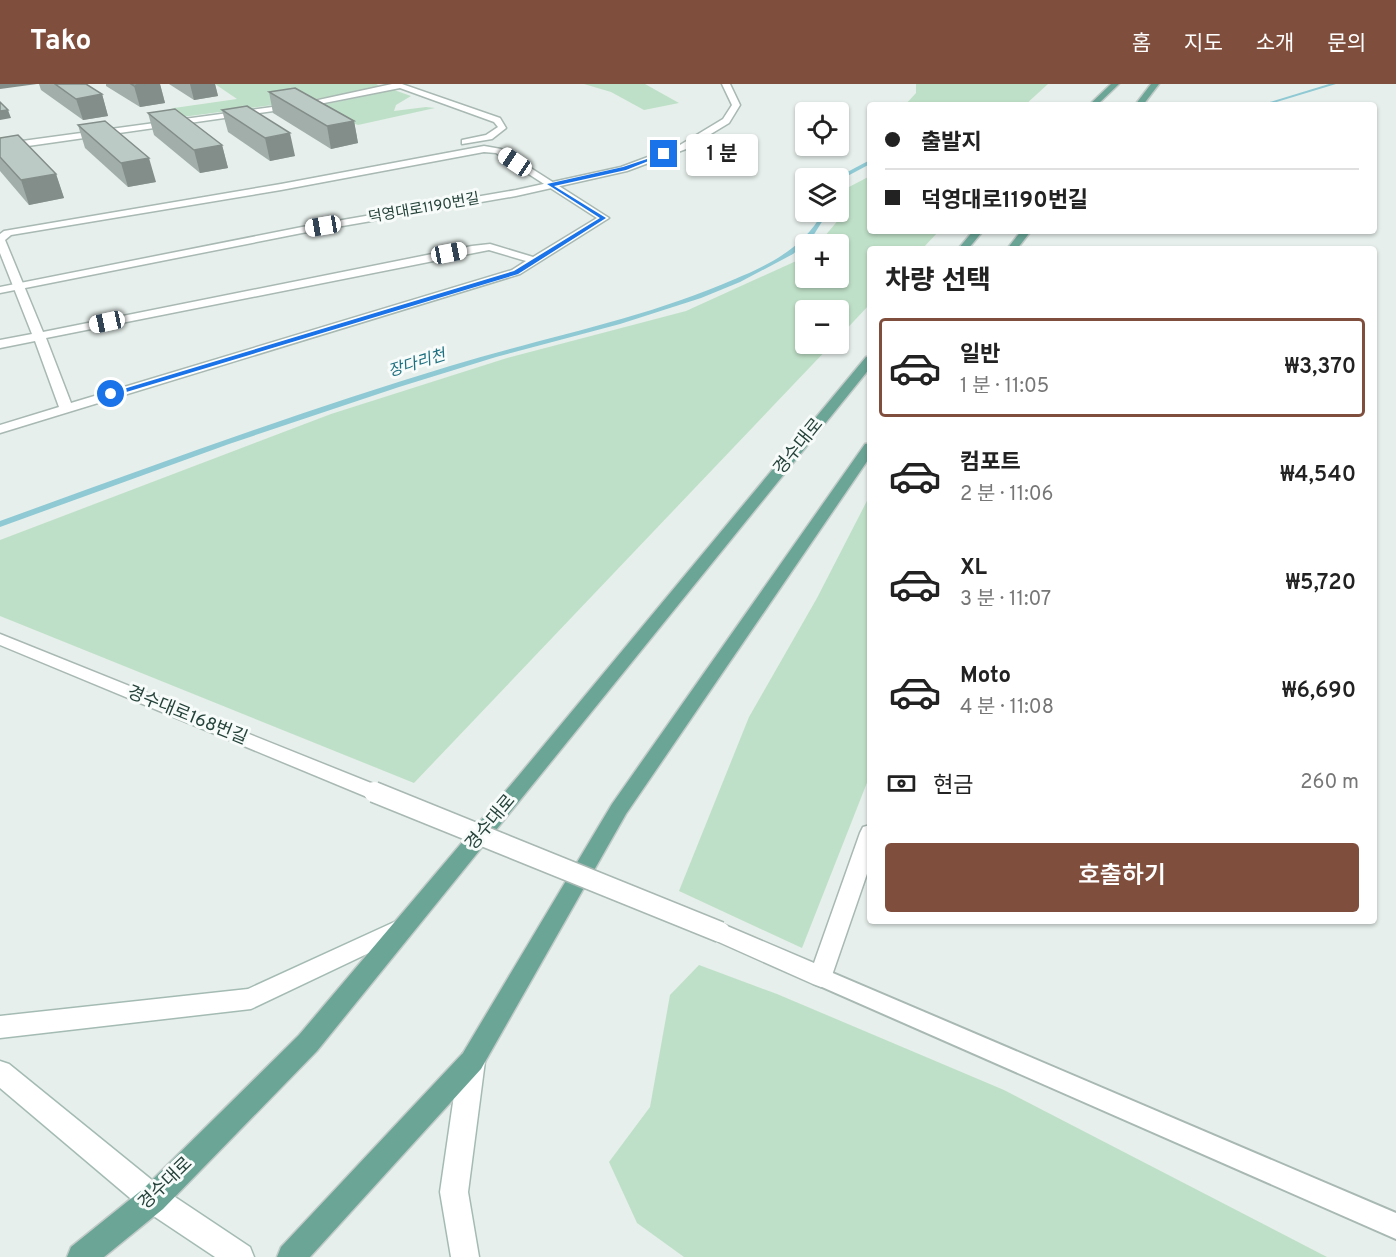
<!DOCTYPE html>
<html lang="ko">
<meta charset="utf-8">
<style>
:root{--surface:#fff;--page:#f2f2f2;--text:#222;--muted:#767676;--line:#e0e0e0;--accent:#804e3d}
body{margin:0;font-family:Overpass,"Noto Sans KR",sans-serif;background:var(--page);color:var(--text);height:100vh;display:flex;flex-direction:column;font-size:22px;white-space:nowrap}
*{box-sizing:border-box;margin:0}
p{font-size:20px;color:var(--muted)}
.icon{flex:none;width:33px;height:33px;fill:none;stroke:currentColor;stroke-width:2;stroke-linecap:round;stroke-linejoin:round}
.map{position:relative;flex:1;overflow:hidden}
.panel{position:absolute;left:867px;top:162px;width:510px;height:678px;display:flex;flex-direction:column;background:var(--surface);border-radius:6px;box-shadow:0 2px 4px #0004}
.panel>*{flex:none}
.banner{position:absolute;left:867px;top:18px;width:510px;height:132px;border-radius:6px;box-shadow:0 2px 4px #0004;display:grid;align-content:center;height:132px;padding:0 18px;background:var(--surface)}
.controls{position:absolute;left:795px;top:18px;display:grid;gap:12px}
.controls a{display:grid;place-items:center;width:54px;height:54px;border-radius:6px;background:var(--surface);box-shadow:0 2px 4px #0004;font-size:30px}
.end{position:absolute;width:27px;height:27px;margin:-14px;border:8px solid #1a73e8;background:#fff;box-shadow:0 0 0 3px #fff}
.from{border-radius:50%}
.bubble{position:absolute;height:42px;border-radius:6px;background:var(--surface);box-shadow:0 2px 4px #0004;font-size:20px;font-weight:600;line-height:42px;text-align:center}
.car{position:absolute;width:18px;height:36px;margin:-18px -9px;border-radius:8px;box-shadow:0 0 4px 2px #0007;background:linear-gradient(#fff 24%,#345 0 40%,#fff 0 76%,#345 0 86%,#fff 0)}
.banner b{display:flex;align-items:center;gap:21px;height:57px;font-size:22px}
.banner b+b{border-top:2px solid var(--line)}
.banner i{width:15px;height:15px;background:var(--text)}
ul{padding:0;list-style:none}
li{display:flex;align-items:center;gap:18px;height:99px;margin:0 12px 9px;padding:0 6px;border:3px solid transparent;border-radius:6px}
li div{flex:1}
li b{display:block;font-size:22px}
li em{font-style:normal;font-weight:600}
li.on{border-color:var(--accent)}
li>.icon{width:54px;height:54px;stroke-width:1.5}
h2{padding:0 18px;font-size:27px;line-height:72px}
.pay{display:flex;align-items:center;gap:15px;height:66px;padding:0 18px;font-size:22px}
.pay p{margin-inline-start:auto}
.action{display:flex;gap:12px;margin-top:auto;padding:12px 18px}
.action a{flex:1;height:69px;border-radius:6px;background:var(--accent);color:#fff;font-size:24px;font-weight:600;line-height:69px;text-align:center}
header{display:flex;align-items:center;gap:36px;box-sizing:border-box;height:84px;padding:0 30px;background:var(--accent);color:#fff}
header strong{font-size:28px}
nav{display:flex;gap:33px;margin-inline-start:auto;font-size:21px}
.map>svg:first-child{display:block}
</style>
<header>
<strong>Tako</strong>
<nav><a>홈</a><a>지도</a><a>소개</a><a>문의</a></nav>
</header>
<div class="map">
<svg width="1396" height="1173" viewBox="0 0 1396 1173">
<rect width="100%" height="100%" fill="#e6efeb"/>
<g fill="#bfe0c8">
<path d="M215,0h161l2,1 -2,4 -73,12 -136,18 -10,-6 17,-5 63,-9z"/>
<path d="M584,0h61l34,19 -35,7 -33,-18z"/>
<path d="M916,0h132l-23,21h-120l11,-12z"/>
<path d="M394,6l17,6 -15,9 -2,6 32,-4 9,1 -77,17 -46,-18z"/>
<path d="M870,92v55h69l-17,18h-52v55l-31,33 -1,-27h-32v34h26l-418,439 -414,-167v-76l331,-126 176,-56 179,-47 119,-54 1,21h32v-34h-20l28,-33 3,-24z"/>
<path d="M870,411v280l-68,173 -123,-57 70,-174 68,-119z"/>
<path d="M699,881l78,29 227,96 323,167h-643l-47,-34 -28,-61 41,-55 20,-112z"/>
</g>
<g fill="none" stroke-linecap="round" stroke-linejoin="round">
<g fill="#8ec9d4" fill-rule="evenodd">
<path d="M1329,0h7l-69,21h-7z"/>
<path d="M870,76v4l-30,16 -4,-2z"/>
<path d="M823,128h5l-15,24 -20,18 -53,28 -39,16 -81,26 -124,33 -97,30 -170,57 -229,83v-6c149,-54 298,-109 450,-155 95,-29 194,-47 285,-87 36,-15 69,-32 88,-67z"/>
</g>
<defs>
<path id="service" d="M821,884l575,245v26l-583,-256 -3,-6 3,-6z"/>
<g id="minor">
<path d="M392,0h10l98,34 6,10 -14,11 -30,5v-4l24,-5 12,-8 -4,-5 -94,-34 -91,18 -309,44v-6l309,-42z"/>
<path d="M484,62l17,3 108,69 -89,56 -520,159v-8l59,-18 -24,-66 -35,7v-8l32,-6 -32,-81v-19l4,-3 277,-47zM484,68l12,1 101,65 -64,39 -43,-13 -18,2 -429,86 -38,-92 6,-5 270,-45zM489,166l37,11 -14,9 -441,133 -25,-65z"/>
<path d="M0,550l381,153 3,5 -3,5 -7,2 -7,-2 -367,-152z"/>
<path d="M870,741v40l-41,119 -8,3 -8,-3 -101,-45 -3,-7 3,-7 8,-2 94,40 46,-130 3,-6z"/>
</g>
<path id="tertiary" d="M722,0h8l10,21 -11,18 -43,26 -59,22 -111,25 -214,37 -302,60v-6l302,-60 214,-37 105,-23 59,-22 43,-26 9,-14z"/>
<g id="secondary">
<path d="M403,834l8,3 3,6 -3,6 -160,76 -251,29v-22l248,-27z"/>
<path d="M472,966l9,3 4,8 -17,131 11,65h-28l-11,-65 19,-131 4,-8z"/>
<path d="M0,977l9,3 154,125 87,58 4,10h-39l-72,-48 -143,-121z"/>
</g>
<g id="primary">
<path d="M1111,0h8l-22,21h-8z"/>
<path d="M1151,0h8l-16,21h-8z"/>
<path d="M973,147h10l-15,18h-10z"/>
<path d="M1021,147h10l-14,18h-10z"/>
<path d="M870,272v12l-553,683 -154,158 -59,48h-37l4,-10 72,-58 156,-154 221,-261 346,-417z"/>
<path d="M870,359v14l-244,357 -145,255 -171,188h-33l4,-10 182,-194 149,-249 253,-360z"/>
</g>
</defs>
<use href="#service" stroke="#a8b8b2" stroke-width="4"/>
<use href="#minor" stroke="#a8b8b2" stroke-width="3"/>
<use href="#tertiary" stroke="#a8b8b2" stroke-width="3"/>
<use href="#secondary" stroke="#a4bbb3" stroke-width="3"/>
<use href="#primary" stroke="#c2cac8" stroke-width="3"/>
<use href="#service" fill="#fff" fill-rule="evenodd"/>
<use href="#minor" fill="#fff" fill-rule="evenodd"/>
<use href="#tertiary" fill="#fff" fill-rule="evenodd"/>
<use href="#secondary" fill="#fff" fill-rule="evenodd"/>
<use href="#primary" fill="#6aa596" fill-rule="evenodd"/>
<defs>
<path id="minor-bridge" d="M374,708l346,140"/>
</defs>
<use href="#minor-bridge" stroke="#a8b8b2" stroke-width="23" stroke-linecap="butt"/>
<use href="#minor-bridge" stroke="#fff" stroke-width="20"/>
</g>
<g fill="#a1aea9">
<path d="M39,0h47l16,10 6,22 -25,4 -42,-30z"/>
<path d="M106,0h54l5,19 -25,4 -34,-21z"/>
<path d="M169,0h46l3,12 -24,4z"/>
<path d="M269,8l85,29 4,22 -27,6 -58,-36z"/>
<path d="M222,26l73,46 -25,5 -42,-29z"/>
<path d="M148,29l74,32 6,23 -28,5 -46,-38z"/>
<path d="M78,41l78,57 -28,5 -43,-39z"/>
<path d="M0,54l56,36 8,24 -35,7 -29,-34z"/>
</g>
<g fill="#838d89">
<path d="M0,0h37l-37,5z"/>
<path d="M146,0h14l5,19 -25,4 -6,-21z"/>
<path d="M190,0h25l3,12 -24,4z"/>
<path d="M102,10l6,22 -25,4 -7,-21z"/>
<path d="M8,26l3,8 -11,2v-9z"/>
<path d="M354,37l4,22 -27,6 -4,-23z"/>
<path d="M290,49l5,23 -25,5 -5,-23z"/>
<path d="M222,61l6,23 -28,5 -6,-23z"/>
<path d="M149,74l7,24 -28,5 -7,-24z"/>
<path d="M56,90l8,24 -35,7 -8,-25z"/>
</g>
<g fill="#bbcac4" stroke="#838d89" stroke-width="1.5">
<path d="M55,0h31l16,10 -26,5z"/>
<path d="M131,0h15l-12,2z"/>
<path d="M295,4l59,33 -27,5 -58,-34z"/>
<path d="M0,18l8,8 -8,1z"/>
<path d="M247,22l43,27 -25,5 -43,-28z"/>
<path d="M175,25l47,36 -28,5 -46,-37z"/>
<path d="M105,37l44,37 -28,5 -43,-38z"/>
<path d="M18,51l38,39 -35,6 -21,-23v-19z"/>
</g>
<path fill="#1a73e8" d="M662,70h4l-40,16 -72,16 52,32 -88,56 -405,122 -6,-2 407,-123 86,-53 -53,-34 76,-17z"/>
<g text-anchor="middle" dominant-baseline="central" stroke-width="6" stroke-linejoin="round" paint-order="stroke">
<g font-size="15" fill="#24423a" stroke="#f7fbf9">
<text transform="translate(424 125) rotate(-10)">덕영대로1190번길</text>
</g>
<g font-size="16" font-style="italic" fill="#1c6f80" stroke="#f7fbf9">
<text transform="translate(417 280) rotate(-17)">장다리천</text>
</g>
<g font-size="18" fill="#24423a" stroke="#f7fbf9">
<text transform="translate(799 363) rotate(-51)">경수대로</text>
<text transform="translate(187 632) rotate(22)">경수대로168번길</text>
<text transform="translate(491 739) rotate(-50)">경수대로</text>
<text transform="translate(166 1100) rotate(-44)">경수대로</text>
</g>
</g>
</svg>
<div class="controls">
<a><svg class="icon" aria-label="locate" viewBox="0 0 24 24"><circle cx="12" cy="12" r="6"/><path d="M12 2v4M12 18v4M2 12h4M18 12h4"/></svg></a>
<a><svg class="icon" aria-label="layers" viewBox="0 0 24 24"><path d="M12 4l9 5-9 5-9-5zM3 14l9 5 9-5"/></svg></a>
<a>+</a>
<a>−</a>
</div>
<i class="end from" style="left:111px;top:310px"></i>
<i class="end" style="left:664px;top:70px"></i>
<div class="bubble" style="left:686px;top:50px;width:72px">1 분</div>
<i class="car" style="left:515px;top:78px;rotate:304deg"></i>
<i class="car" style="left:323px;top:142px;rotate:260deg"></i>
<i class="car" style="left:449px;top:169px;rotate:79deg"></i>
<i class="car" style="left:107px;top:238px;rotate:258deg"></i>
<div class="banner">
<b><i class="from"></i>출발지</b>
<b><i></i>덕영대로1190번길</b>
</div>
<section class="panel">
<h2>차량 선택</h2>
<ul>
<li class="on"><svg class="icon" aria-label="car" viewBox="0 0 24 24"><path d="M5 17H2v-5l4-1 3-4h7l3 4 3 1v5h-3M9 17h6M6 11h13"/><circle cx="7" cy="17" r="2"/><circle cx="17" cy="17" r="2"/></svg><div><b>일반</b><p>1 분 · 11:05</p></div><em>₩3,370</em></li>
<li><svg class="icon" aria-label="car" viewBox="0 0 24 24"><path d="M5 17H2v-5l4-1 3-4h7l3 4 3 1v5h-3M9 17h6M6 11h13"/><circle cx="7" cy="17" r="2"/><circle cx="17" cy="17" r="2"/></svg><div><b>컴포트</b><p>2 분 · 11:06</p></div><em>₩4,540</em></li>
<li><svg class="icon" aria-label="car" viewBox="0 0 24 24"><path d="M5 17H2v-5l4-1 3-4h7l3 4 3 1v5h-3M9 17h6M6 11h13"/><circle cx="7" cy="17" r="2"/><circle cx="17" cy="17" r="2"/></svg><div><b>XL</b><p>3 분 · 11:07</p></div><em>₩5,720</em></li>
<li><svg class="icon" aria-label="car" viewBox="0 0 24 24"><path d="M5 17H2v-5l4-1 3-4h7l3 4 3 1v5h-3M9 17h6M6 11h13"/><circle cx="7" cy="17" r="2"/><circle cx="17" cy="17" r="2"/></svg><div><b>Moto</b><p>4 분 · 11:08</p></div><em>₩6,690</em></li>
</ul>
<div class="pay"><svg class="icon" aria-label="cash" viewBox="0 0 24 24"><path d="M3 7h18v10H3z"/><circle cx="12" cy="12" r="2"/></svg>현금<p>260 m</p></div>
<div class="action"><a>호출하기</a></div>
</section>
</div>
